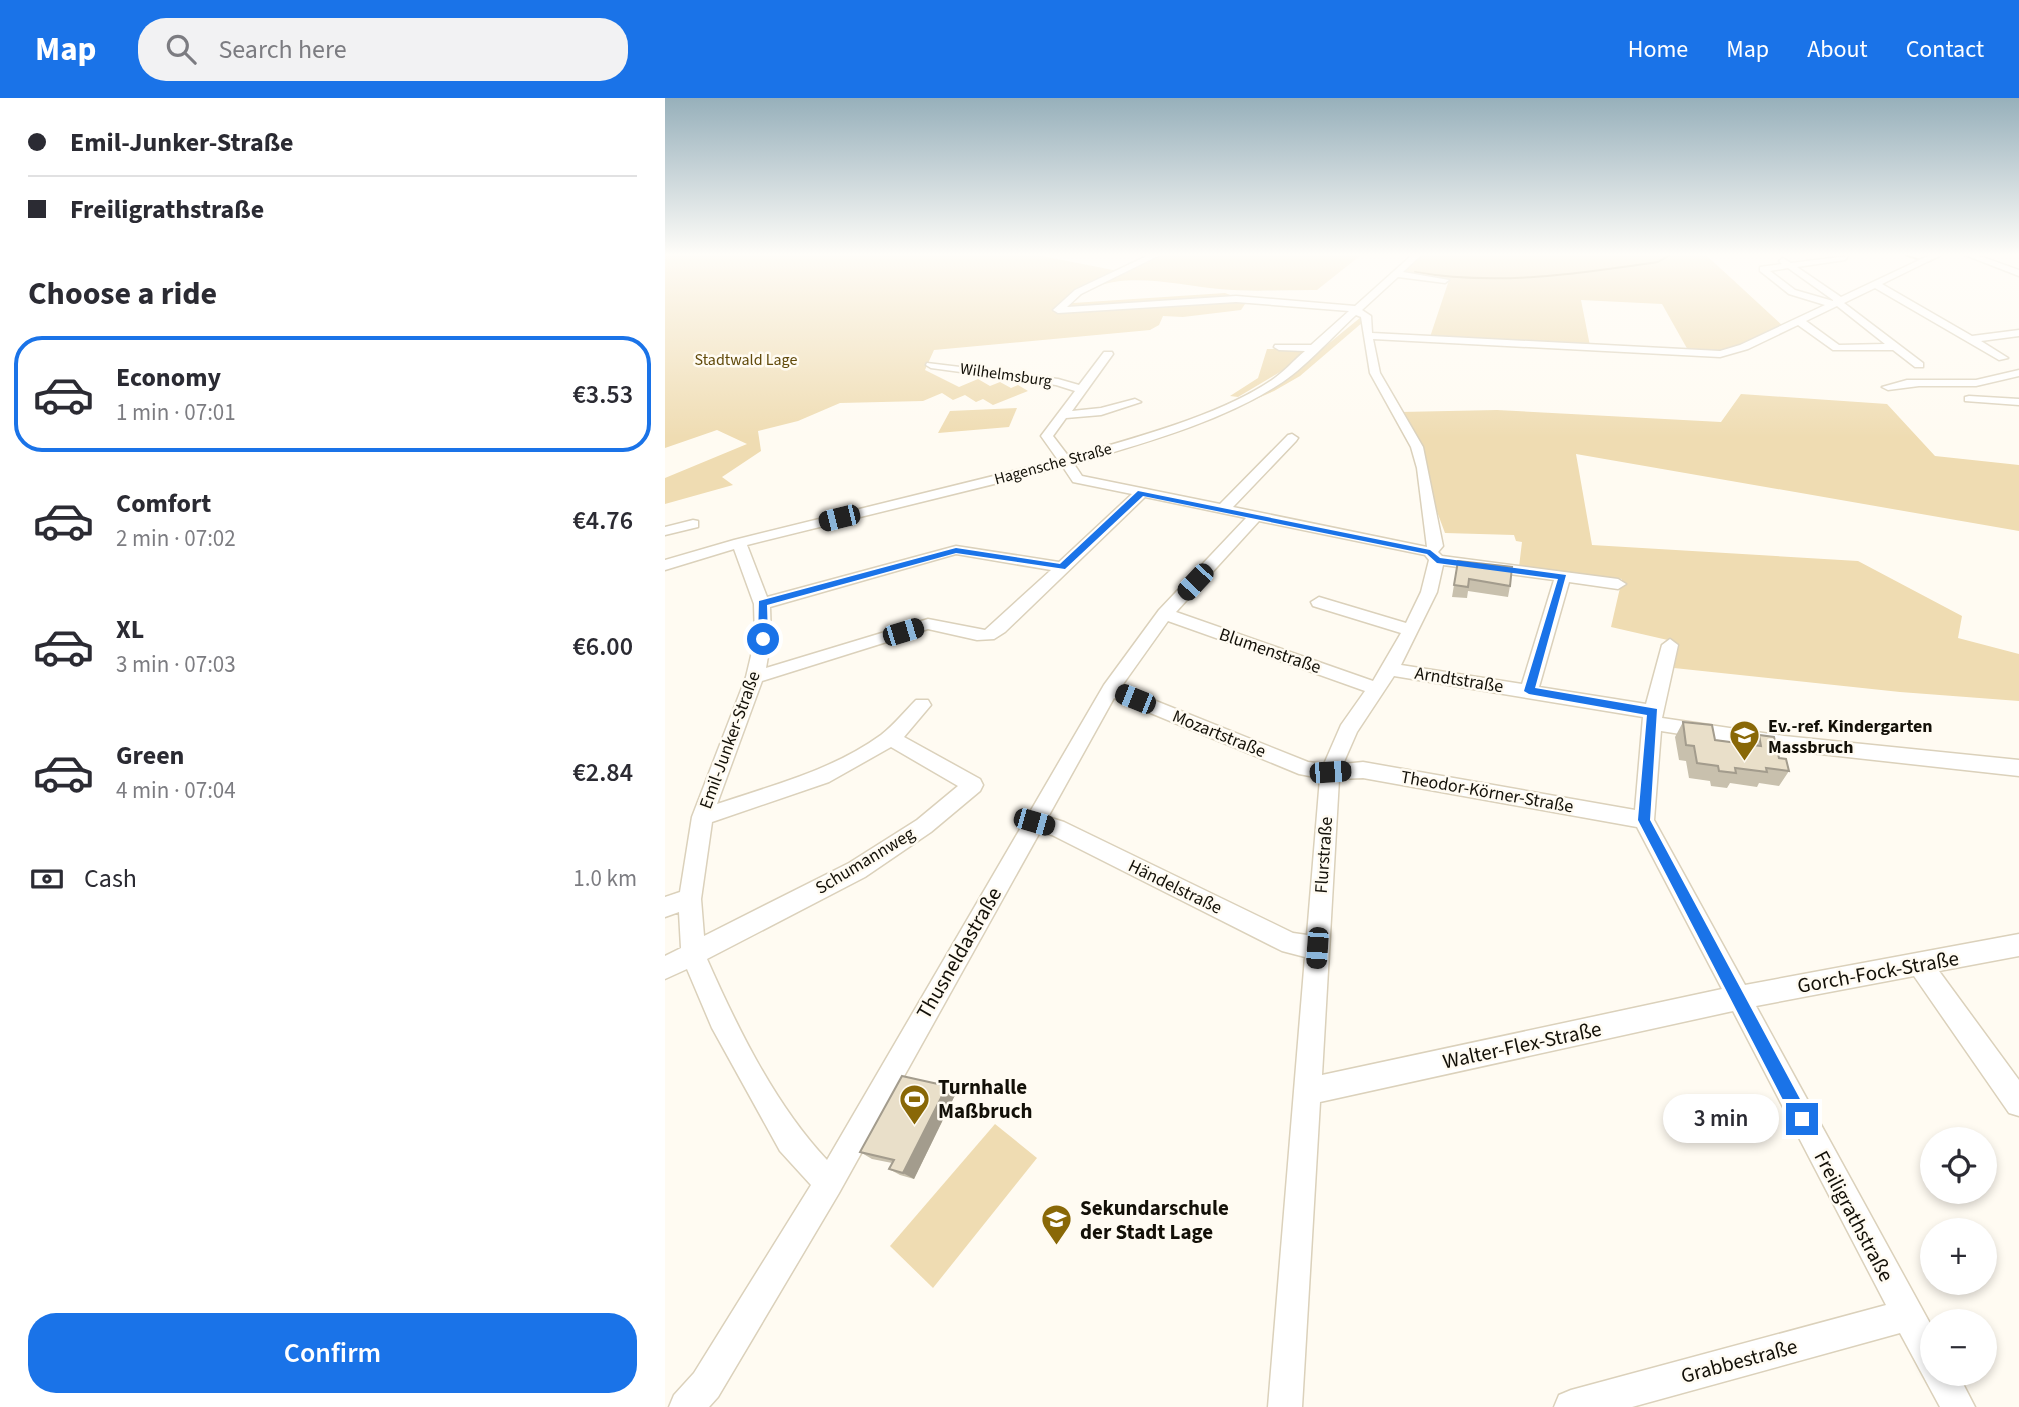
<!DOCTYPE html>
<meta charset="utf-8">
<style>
:root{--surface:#fff;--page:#f2f2f3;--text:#2b2b33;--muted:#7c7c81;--line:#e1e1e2;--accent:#1a73e8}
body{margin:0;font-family:"Source Sans 3",sans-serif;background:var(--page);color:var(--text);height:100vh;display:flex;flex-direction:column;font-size:26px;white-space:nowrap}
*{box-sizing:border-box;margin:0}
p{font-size:23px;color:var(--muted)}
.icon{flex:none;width:38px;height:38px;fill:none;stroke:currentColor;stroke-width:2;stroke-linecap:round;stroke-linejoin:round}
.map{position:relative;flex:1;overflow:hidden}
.drawer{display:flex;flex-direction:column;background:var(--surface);width:665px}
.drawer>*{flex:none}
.banner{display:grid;align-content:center;height:154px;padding:0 28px;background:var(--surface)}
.controls{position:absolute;left:1255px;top:1029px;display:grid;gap:14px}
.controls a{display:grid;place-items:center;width:77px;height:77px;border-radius:50%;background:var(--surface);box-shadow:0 4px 10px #0003;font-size:35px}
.end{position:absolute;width:32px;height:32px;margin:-16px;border:9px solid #1a73e8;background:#fff;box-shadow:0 0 0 4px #fff}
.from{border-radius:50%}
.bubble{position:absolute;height:49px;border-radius:24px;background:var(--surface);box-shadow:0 4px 10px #0003;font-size:23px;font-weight:600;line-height:49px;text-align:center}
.car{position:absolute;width:21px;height:42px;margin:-21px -10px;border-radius:9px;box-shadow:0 0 5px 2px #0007;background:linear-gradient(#222 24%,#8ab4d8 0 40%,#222 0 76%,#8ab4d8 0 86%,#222 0)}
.banner b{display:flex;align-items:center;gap:24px;height:66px;font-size:26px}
.banner b+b{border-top:2px solid var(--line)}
.banner i{width:18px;height:18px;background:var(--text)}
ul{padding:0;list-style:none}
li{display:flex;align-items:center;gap:21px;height:116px;margin:0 14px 10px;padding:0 14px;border:4px solid transparent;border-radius:28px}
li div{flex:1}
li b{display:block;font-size:26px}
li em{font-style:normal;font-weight:600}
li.selected{border-color:var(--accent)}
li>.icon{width:63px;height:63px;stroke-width:1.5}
h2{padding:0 28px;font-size:32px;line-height:84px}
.pay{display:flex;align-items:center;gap:18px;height:77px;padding:0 28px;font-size:26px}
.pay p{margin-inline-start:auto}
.action{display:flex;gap:14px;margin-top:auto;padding:14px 28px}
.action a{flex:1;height:80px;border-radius:28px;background:var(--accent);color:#fff;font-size:28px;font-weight:600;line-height:80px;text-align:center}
header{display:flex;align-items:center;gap:42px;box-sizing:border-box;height:98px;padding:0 35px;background:var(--accent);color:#fff}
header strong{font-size:33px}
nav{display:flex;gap:38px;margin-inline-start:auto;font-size:24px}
.search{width:490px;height:63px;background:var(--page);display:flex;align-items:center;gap:18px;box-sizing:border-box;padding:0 24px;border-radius:28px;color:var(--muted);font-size:26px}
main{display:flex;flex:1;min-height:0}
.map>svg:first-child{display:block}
</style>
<header>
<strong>Map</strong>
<div class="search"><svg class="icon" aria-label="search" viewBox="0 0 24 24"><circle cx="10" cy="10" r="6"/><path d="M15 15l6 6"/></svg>Search here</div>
<nav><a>Home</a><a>Map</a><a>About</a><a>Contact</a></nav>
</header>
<main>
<section class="drawer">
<div class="banner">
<b><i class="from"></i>Emil-Junker-Straße</b>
<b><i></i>Freiligrathstraße</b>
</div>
<h2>Choose a ride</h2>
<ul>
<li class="selected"><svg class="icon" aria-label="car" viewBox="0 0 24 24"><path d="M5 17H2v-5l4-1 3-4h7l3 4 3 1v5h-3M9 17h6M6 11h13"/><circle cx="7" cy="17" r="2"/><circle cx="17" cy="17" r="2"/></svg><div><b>Economy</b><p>1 min · 07:01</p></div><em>€3.53</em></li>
<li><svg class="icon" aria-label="car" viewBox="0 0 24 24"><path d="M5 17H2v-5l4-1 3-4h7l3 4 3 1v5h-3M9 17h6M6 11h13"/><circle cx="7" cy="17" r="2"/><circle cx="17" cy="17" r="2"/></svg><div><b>Comfort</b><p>2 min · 07:02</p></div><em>€4.76</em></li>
<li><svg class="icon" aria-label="car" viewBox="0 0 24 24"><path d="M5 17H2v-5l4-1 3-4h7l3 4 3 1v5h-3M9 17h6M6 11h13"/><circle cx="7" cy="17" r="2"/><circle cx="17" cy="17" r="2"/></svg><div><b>XL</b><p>3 min · 07:03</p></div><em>€6.00</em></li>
<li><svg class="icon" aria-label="car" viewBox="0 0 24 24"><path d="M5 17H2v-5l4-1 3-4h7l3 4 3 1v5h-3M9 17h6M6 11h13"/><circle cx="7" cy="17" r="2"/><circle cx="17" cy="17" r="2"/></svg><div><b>Green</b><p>4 min · 07:04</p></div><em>€2.84</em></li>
</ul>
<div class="pay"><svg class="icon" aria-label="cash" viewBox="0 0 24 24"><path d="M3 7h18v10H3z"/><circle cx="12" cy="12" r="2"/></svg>Cash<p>1.0 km</p></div>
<div class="action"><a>Confirm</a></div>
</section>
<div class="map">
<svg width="1354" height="1309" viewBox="0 0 1354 1309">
<rect width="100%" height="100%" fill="#fffbf2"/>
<g fill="#efdcb2">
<path d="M0,157h372l81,16 -17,12 60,-28h200l-44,35h-5c-31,0 -63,2 -93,-1 -45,-4 -112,-24 -146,14l152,-10 22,8 -6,9 -58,7 -20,-1 -4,9 -9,5 -216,20 -9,20 34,17 19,-8 12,7 10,-4 11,6 7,-3 10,6 -35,14 -10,-6 -7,3 -11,-7 -12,5 -11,-7 -19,8 -83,2 -42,18 -40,10 3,20 -39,26 11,8 -68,19v-26l82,-34 -30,-14 -52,18z"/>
<path d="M757,157h284l77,71 -53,24 -41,2 -27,-48 -81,-4 9,46 -160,-9 19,-57 -47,-6z"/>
<path d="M696,219l2,5 -63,54 -26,15 -48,21 68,-40z"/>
<path d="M644,250l-24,21 -47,28 -8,-1 28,-18 9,-29z"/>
<path d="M1076,296l146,10 48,52 84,9v66l-443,-77 16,91 266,16 104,55 -4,22 61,16v47l-119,-9 -226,-24 4,-20 -6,-7 -61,-14 11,-48 -103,-12 3,-25 -6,-1 -2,-6 -69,-2 -45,-121 97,-2 224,12z"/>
<path d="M352,310l-8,19 -71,6 12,-22z"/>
<path d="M330,1026l42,34 -104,130 -43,-42z"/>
</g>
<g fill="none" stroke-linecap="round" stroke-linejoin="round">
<g stroke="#bfa977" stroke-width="2">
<path d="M1240,157l15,5"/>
<path d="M1263,164l14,-7"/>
<path d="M750,174c81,14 162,2 243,-10l12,-7"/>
</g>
<defs>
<g id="minor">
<path d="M484,157h11l-79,39 -14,13 169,-11 119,10 57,-51h9l-18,17 46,8 -4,3 -47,-6 -36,33 9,6 1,17 348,18 20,-6 85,-40 -36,-11 -29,-23v-4l22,-3 -3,-3 4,-3 8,5 57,-7 -3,4 -48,7 44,30 89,-42h11l-59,29 90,52 47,-6v6l-38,5 27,17 -9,2 -124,-72 -31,15 79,60v4h-8l-22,-17h-60l-35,-25 -50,24 -28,8 -347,-18 7,34 43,74 20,99 -5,6 4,4 176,23 8,5 -8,5 -49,-7 -30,105 107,17 16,-59 8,-6 8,6 -16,73 122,18 235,24v16l-235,-26 -123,-19 -7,89 91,165 274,-51v22l-80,15 80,109v36l-10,-3 -95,-137 -158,30 176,321v47h26l17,33h-35l-40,-74 -268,74h-78l5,-12 12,-5 315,-85 -153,-294 -413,91 -18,305h-34l37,-450 -23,-6 -230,-116 -12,-3 -201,361 -121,204 -9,10h-40l5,-12 20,-22 117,-188 -31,-34 -68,-123 -25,-59 -22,10v-23l16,-8 -2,-36 -14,5v-20l15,-5 12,-75 54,-140 9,-38 -1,-35 -20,-55 -69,21v-10l69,-20 324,-80 -17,-24 34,-45 -19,-6 -125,-17 -5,-3 1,-2 131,16 21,6 25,-33h8l1,2 -41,57 29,-3 34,-9 6,3 -40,13 -35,3 -13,18 16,21c64,-19 148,-40 203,-77 12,-8 22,-20 33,-29l-26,-1 -5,-3 1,-2h36l38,-34 -113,-9 -178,11 -5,-3 22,-20zM1123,170l45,32v1l-38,-11 -25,-19zM1172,208l48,38 -46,1 -33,-24zM691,217l5,2 9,56 41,74 6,21 10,79 -194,-40 63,-66 2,-3 -6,-4 -4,1 -68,69 -138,-28 -8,-12c69,-21 142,-40 204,-79 25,-15 55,-49 78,-70zM398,369l10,15 59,12 -73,68 -103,-16 -189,51 -20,-52zM480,399l101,21 -87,92 -55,75 -277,475c-52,-55 -90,-133 -120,-201l158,-82 66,-45 49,-41 3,-6 -3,-6 -76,-42 27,-32 -3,-5h-12c-12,12 -22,25 -35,35 -48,35 -108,50 -164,69l45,-123 166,-52 49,11 17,-1 11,-7zM594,423l166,34 4,5 -8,32 -15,31 -87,-26 -8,5 2,4 88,27 -28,48 -197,-69zM291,456l95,16 -66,60 -57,-11 -162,49 5,-29 -1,-32zM778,467l111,15 -32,104 -121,-19 36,-73zM503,523l197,70 -24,34 -17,39 -16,-2 -187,-75zM729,578l249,41 -8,93 -272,-48 -20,2 14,-32zM449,600l185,76 21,4 -13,157 -14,-2 -229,-111 -16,-5zM226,649l67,39 -41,34 -68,43 -145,73 -3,-37 11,-77 117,-40zM698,680l274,49 85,162 -400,86 17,-296z"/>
<path d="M1300,157h12l42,15v6z"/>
<path d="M1354,272v6l-43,10h-57l-31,4 -6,-3 25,-7h69z"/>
<path d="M1304,298l50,3v6l-54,-4v-4z"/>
<path d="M28,422l5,1v6l-33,8v-8z"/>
</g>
</defs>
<use href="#minor" stroke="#dbd1bb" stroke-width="3"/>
<use href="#minor" fill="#fff" fill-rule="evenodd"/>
</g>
<g fill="#c8c0ad">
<path d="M793,463l52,25 -2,11 -40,-6 -1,7 -15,-1z"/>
<path d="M1018,624l32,18 38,5 6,-10 20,23 10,13 -10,15 -20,-3 -2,4 -27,-4 -3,5 -16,-2 -1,-5 -21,-3 -3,-17 -7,-1 -4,-23z"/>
<path d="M291,995l-42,86 -14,-4 -11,-6 3,-6 -20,-4 -12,-7z"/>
</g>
<path fill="#a39c8d" d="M282,988l9,7 -42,86 -11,-6z"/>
<g fill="#e9dfc9" stroke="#a39c8d" stroke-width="2">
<path d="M793,463l54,6 -2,19 -41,-7 -1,8 -14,-2z"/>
<path d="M1018,624l29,3 3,15 46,6 -2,-11 15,2 5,21 7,1 3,12 -23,-3 1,4 -32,-4 1,5 -17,-2 -1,-5 -21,-3 -3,-17 -8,-1z"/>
<path d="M237,978l45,10 -44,87 -14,-4 5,-9 -34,-8z"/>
</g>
<linearGradient id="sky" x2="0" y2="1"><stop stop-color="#97b0bb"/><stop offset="0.46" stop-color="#fffdf9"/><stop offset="1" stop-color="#fffdf9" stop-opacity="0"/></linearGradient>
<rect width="1354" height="340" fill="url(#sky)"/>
<path fill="#1a73e8" d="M473,393l292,59 10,8 126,17 -31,113 122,21 -7,111 158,294 2,5 -2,6 -6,3 -6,-3 -158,-305 9,-105 -118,-21 -5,-3 34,-112 -121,-16 -10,-9 -284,-58 -78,73 -109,-16 -189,52 1,34 -5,3 -5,-3 1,-38 197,-53 104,16z"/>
<defs>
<symbol id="school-pin" viewBox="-11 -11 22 30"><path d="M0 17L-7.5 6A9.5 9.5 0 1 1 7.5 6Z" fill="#896807" stroke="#fffbf2"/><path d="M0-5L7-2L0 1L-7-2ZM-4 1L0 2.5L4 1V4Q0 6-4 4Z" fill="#fff"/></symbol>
<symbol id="stadium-pin" viewBox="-11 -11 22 30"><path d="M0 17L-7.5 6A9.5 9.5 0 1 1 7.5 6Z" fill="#896807" stroke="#fffbf2"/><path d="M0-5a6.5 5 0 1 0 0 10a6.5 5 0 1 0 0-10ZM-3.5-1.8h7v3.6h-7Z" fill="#fff"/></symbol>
</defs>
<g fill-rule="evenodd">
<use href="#school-pin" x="1062" y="620" width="35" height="47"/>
<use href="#stadium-pin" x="232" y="984" width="35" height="47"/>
<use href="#school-pin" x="374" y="1104" width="35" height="47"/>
</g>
<g text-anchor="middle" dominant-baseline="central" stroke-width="5" stroke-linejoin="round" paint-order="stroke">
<g font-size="16" fill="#614a0b" stroke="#fffbf2">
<text x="81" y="262">Stadtwald Lage</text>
</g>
<g font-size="16" fill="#131008" stroke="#fffbf2">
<text transform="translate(341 277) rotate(8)">Wilhelmsburg</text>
<text transform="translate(388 366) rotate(-15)">Hagensche Straße</text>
</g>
<g font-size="18" fill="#131008" stroke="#fffbf2">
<text transform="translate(605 553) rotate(19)">Blumenstraße</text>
<text transform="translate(794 582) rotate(9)">Arndtstraße</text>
<text transform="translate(554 636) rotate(22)">Mozartstraße</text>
<text transform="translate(65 642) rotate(-70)">Emil-Junker-Straße</text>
<text transform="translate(822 694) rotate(10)">Theodor-Körner-Straße</text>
<text transform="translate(659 757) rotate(-86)">Flurstraße</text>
<text transform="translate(200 763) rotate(-31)">Schumannweg</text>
<text transform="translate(510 789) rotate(26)">Händelstraße</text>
</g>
<g font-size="18" font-weight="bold" fill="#131008" stroke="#fffbf2" text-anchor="start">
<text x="1103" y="628">Ev.-ref. Kindergarten<tspan x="1103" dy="21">Massbruch</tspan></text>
</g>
<g font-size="21" fill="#131008" stroke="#fffbf2">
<text transform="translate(294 855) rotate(-60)">Thusneldastraße</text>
<text transform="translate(1213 874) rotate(-10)">Gorch-Fock-Straße</text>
<text transform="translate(857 947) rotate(-12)">Walter-Flex-Straße</text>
<text transform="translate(1189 1118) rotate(62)">Freiligrathstraße</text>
<text transform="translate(1074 1263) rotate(-15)">Grabbestraße</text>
</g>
<g font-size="21" font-weight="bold" fill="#131008" stroke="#fffbf2" text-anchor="start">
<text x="273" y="989">Turnhalle<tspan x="273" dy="24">Maßbruch</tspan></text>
<text x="415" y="1110">Sekundarschule<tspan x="415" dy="24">der Stadt Lage</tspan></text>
</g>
</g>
</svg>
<div class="controls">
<a><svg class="icon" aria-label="locate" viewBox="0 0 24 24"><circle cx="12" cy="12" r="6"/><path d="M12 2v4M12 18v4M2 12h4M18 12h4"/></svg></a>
<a>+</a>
<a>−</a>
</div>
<i class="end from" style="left:98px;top:541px"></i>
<i class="end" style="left:1137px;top:1021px"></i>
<div class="bubble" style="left:998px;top:996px;width:116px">3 min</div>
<i class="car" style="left:174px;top:420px;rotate:256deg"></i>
<i class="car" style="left:530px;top:484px;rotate:223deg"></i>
<i class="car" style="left:238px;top:534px;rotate:73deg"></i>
<i class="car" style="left:470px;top:601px;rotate:292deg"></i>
<i class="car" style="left:665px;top:674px;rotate:86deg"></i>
<i class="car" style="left:369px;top:724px;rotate:106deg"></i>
<i class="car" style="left:652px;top:850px;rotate:184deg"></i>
</div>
</main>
